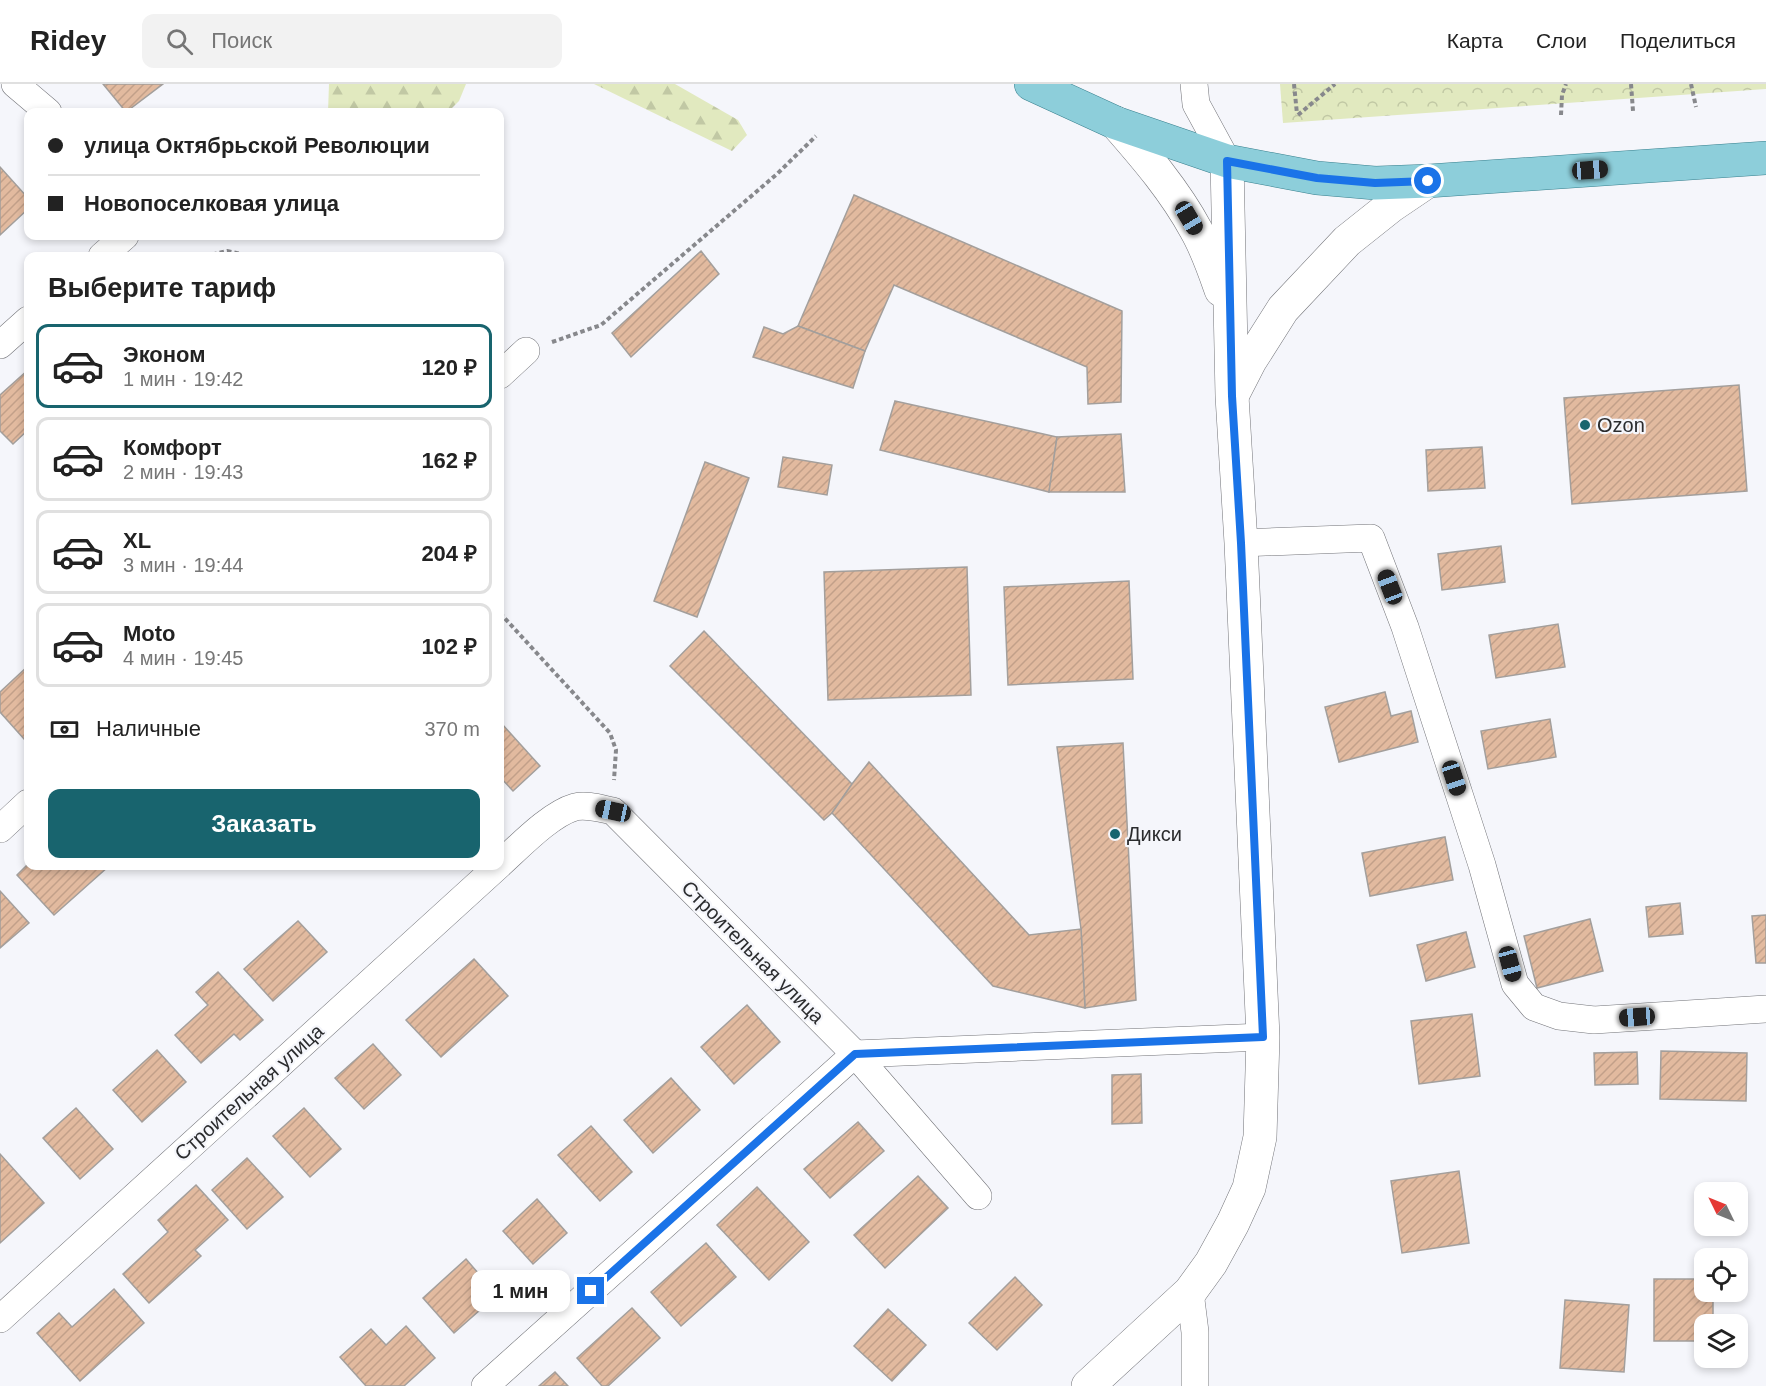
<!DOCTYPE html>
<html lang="ru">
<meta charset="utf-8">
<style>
:root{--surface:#fff;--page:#f2f2f2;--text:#222;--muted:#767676;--line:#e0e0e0;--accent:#18646e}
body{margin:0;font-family:Arial,sans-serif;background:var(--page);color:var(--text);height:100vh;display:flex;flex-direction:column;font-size:22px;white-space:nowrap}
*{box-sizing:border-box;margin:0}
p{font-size:20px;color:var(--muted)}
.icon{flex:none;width:33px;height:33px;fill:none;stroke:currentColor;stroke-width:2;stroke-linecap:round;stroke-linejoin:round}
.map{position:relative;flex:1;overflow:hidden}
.panel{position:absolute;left:24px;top:168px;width:480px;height:618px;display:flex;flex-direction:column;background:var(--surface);border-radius:12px;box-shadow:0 3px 9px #0003}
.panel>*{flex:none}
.banner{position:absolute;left:24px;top:24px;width:480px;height:132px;border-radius:12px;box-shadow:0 3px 9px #0003;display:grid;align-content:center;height:132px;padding:0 24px;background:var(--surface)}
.needle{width:39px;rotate:313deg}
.fabs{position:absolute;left:1694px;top:1098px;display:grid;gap:12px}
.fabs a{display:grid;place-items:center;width:54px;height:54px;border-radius:12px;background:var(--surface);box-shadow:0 3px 9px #0003;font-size:30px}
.end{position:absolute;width:27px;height:27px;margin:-14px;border:8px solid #1a73e8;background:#fff;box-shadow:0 0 0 3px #fff}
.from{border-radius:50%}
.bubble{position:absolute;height:42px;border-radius:12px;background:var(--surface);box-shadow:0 3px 9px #0003;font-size:20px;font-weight:700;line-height:42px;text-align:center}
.car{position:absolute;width:18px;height:36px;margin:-18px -9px;border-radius:8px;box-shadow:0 0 4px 2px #0007;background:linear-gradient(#222 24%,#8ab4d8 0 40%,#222 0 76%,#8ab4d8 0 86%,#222 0)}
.banner b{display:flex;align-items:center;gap:21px;height:57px;font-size:22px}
.banner b+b{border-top:2px solid var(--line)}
.banner i{width:15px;height:15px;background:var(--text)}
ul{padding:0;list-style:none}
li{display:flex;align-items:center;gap:18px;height:84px;margin:0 12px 9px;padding:0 12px;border:3px solid var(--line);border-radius:12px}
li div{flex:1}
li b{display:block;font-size:22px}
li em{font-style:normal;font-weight:700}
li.on{border-color:var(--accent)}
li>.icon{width:54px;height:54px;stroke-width:1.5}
h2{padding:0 24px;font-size:27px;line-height:72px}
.pay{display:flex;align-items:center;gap:15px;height:66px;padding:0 24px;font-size:22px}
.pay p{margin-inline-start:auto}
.button{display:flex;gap:12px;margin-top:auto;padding:12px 24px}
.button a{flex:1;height:69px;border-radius:12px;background:var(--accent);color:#fff;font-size:24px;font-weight:700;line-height:69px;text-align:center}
header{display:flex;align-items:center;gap:36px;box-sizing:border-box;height:84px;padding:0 30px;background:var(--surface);border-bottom:2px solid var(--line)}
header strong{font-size:28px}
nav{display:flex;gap:33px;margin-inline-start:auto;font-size:21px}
.search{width:420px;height:54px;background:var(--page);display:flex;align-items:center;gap:15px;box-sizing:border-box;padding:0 21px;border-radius:12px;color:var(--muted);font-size:22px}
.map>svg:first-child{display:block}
</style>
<header>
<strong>Ridey</strong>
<div class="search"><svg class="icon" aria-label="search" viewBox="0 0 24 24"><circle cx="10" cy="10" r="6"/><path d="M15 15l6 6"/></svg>Поиск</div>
<nav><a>Карта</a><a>Слои</a><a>Поделиться</a></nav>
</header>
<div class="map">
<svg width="1766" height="1302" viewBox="0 0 1766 1302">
<defs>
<pattern id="forest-firs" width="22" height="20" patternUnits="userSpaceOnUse" patternTransform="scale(1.5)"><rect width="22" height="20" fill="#e1e9bf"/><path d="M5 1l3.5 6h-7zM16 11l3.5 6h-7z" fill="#c1c8a4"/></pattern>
<pattern id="park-crowns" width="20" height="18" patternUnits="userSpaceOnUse" patternTransform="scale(1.5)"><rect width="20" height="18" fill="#e1e9bf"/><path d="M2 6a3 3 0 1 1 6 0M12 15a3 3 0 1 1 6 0" fill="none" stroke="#c1c8a4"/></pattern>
<pattern id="building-hatch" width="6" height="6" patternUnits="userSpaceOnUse" patternTransform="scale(1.5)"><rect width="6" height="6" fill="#e2ba9f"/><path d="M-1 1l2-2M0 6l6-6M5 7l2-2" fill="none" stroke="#c2a089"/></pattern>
</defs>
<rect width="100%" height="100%" fill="#f5f6fb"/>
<g fill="url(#forest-firs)">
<path d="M329,0h137l-7,17 -11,11h-120z"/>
<path d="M594,0h81l63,36 9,15 -15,16z"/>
</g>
<path fill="url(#park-crowns)" d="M1280,0h486v5l-483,34z"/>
<g fill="url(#building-hatch)" stroke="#a39f9c" stroke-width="1.5">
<path d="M103,0h60l-37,28z"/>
<path d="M0,83l28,31v11l-28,26z"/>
<path d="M854,111l268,116 -1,91 -33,2 -1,-37 -193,-82 -29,66 -67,-25z"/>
<path d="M701,167l18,23 -88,83 -19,-24z"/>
<path d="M798,242l67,25 -12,37 -100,-31 11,-30 19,7z"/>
<path d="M28,286v60l-15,14 -13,-13v-36z"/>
<path d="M1739,301l8,106 -175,13 -8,-106z"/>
<path d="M895,317l162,36 -8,55 -169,-42z"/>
<path d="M1121,350l4,58h-76l8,-55z"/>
<path d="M1482,363l3,41 -57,3 -2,-41z"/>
<path d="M783,373l49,8 -5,30 -49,-8z"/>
<path d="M705,378l44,16 -52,139 -43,-16z"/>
<path d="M1501,462l4,36 -63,8 -4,-36z"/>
<path d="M967,483l4,128 -143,5 -4,-128z"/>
<path d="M1129,497l4,98 -125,6 -4,-98z"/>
<path d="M1558,540l7,43 -69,11 -7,-43z"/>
<path d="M704,547l148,153 -20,29 -8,7 -154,-154z"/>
<path d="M28,582v69l-4,4 -24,-27v-20z"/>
<path d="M1385,608l6,24 20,-5 7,31 -79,20 -14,-55z"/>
<path d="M1550,635l6,38 -68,12 -7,-38z"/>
<path d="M502,640l38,42 -27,25 -13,-14v-50z"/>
<path d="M1123,659l13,257 -51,8 -4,-79 -24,-182z"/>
<path d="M869,678l160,173 52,-6 4,79 -92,-22 -161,-173 20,-29z"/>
<path d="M1445,753l8,43 -83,16 -8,-43z"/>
<path d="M28,780v2h81l-55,49 -37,-40z"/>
<path d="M0,807l29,32 -29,25z"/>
<path d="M1680,819l3,31 -34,3 -3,-30z"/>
<path d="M1766,831v48h-10l-4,-47z"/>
<path d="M1590,835l13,52 -66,17 -13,-52z"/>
<path d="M298,837l29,31 -54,49 -29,-32z"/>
<path d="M1466,848l9,35 -49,14 -9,-36z"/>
<path d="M474,875l34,37 -67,61 -35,-37z"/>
<path d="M218,888l45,48 -23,20 -6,-6 -33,29 -26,-28 33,-30 -12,-13z"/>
<path d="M747,921l33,37 -46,42 -33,-37z"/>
<path d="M1472,930l8,62 -61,8 -8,-63z"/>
<path d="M373,960l28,31 -37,34 -29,-31z"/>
<path d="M157,966l29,32 -44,40 -29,-32z"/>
<path d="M1661,967l86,2 -1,48 -86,-2z"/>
<path d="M1637,968l1,32 -43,1 -1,-32z"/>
<path d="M1141,990l1,49 -30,1v-49z"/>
<path d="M671,994l29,32 -47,43 -29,-33z"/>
<path d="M76,1024l37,41 -33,30 -37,-41z"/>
<path d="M304,1024l37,41 -31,28 -37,-41z"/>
<path d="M858,1038l26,29 -54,47 -26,-29z"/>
<path d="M591,1042l41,46 -32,29 -42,-46z"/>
<path d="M0,1070l44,49 -44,40z"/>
<path d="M247,1074l36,39 -36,32 -35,-39z"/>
<path d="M1459,1087l10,72 -67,10 -11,-72z"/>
<path d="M918,1092l30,32 -63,60 -31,-33z"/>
<path d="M196,1101l32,35 -33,30 6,6 -52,47 -26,-29 45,-42 -10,-12z"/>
<path d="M757,1103l52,55 -40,38 -52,-55z"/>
<path d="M537,1115l30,34 -34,31 -30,-33z"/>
<path d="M706,1159l30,34 -55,49 -30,-34z"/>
<path d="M466,1175l31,36 -43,38 -31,-35z"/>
<path d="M1015,1193l27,28 -45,45 -28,-27z"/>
<path d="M1654,1195h50v13h9v32h-9v17h-50z"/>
<path d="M114,1205l30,34 -64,58 -43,-48 22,-20 13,14z"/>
<path d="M1565,1216l64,5 -5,67 -64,-4z"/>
<path d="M632,1224l28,30 -52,48h-6l-25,-28z"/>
<path d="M888,1225l38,36 -34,36 -38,-35z"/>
<path d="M406,1242l29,32 -31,28h-38l-26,-29 31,-28 15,16z"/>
<path d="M555,1288l13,14h-29z"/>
</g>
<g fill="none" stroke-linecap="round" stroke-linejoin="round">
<defs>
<g id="minor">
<path d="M15,0l33,28"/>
<path d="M1194,0l2,20 31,57"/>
<path d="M102,172l23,-20"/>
<path d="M0,261l28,-25"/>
<path d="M500,291l26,-24"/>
<path d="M1241,459l130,-5 34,89 77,238 33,119 19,23 25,9 35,4 172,-11"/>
<path d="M0,745l28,-26"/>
<path d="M500,780c19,-17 50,-50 75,-57 12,-3 27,2 38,4l242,243 123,142"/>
<path d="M855,970l408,-17"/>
<path d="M1190,1208l5,40v54"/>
<path d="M0,1235l498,-453"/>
<path d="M485,1302l370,-332"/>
</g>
<g id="secondary">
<path d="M1116,39c29,33 59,68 80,107 11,19 18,40 25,60"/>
<path d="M1233,310l17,-33 33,-52 64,-68 44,-35 37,-25"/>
<path d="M1088,1302l102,-94 21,-29 22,-40 16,-35 11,-51 3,-100 -22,-494 -9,-147 -5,-235"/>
</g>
<path id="primary" d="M1031,0l85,39 111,38 90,17 58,5 53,-2 338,-23"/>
</defs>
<use href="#minor" stroke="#737479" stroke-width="28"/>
<use href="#secondary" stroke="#737479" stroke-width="34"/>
<use href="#primary" stroke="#39808e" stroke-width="34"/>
<g stroke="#87888c" stroke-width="4" stroke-dasharray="4.5 3" stroke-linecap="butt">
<path d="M1294,0l3,30"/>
<path d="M1631,0l2,27"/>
<path d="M1691,0l5,23"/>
<path d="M1298,31l37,-31"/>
<path d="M1561,31l1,-20 4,-11"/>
<path d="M205,172l22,-5 25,5"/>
<path d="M552,258l49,-17 176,-151 39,-38"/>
<path d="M500,529l110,120 6,17 -2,30"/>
</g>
<use href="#minor" stroke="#fff" stroke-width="27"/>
<use href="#secondary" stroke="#fff" stroke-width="33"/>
<use href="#primary" stroke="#8dceda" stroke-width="33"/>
</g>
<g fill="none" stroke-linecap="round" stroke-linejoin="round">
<path stroke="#1a73e8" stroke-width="8" d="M591,1207l264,-237 408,-17 -22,-494 -9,-147 -5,-235 90,17 58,5 53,-2"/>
</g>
<g fill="#18646e" stroke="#f5f6fb" stroke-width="2">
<circle cx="1585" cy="341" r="6"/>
<circle cx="1115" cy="750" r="6"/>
</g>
<g text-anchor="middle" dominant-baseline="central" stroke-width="4.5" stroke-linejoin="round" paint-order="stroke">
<g font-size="20" fill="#2b2c2e" stroke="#f5f6fb" text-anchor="start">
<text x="1597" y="341">Ozon</text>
<text x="1127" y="750">Дикси</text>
</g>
<g font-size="20" fill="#2b2c2e" stroke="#f5f6fb">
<text transform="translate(753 868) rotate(45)">Строительная улица</text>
<text transform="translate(249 1008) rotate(-42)">Строительная улица</text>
</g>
</g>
</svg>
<div class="fabs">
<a><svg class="needle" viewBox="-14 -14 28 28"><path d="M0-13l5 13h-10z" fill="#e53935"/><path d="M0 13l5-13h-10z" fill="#767676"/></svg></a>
<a><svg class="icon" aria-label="locate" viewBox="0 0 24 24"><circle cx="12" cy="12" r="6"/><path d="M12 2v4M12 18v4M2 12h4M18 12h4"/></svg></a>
<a><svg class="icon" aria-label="layers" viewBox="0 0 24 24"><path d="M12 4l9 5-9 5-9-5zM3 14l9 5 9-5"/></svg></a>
</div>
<i class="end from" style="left:1428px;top:97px"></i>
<i class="end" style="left:591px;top:1207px"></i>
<div class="bubble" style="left:471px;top:1186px;width:99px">1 мин</div>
<i class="car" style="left:1590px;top:86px;rotate:86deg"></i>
<i class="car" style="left:1189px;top:134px;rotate:149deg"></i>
<i class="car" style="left:1390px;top:503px;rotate:339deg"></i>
<i class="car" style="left:1454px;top:694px;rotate:162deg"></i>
<i class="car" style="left:613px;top:727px;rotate:282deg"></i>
<i class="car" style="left:1510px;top:880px;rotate:165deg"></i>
<i class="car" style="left:1637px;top:933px;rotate:266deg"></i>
<div class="banner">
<b><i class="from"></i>улица Октябрьской Революции</b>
<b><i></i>Новопоселковая улица</b>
</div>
<section class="panel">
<h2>Выберите тариф</h2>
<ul>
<li class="on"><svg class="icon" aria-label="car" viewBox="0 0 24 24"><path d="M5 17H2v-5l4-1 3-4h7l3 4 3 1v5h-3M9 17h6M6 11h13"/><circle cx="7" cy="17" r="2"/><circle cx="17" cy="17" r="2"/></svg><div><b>Эконом</b><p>1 мин · 19:42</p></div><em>120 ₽</em></li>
<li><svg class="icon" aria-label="car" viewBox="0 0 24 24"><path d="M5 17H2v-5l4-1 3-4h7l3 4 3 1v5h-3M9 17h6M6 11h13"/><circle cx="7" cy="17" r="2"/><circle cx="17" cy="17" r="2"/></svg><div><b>Комфорт</b><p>2 мин · 19:43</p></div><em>162 ₽</em></li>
<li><svg class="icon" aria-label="car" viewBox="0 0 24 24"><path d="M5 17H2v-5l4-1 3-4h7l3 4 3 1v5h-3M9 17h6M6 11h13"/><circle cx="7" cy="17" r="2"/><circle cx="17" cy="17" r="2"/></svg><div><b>XL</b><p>3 мин · 19:44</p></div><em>204 ₽</em></li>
<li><svg class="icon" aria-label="car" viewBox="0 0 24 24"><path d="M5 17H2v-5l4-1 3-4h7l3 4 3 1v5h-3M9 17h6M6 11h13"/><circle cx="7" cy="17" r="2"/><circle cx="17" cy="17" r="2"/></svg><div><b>Moto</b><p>4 мин · 19:45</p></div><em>102 ₽</em></li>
</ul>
<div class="pay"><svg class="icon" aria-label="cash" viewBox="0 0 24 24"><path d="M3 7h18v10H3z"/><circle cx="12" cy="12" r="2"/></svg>Наличные<p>370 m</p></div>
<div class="button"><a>Заказать</a></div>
</section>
</div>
